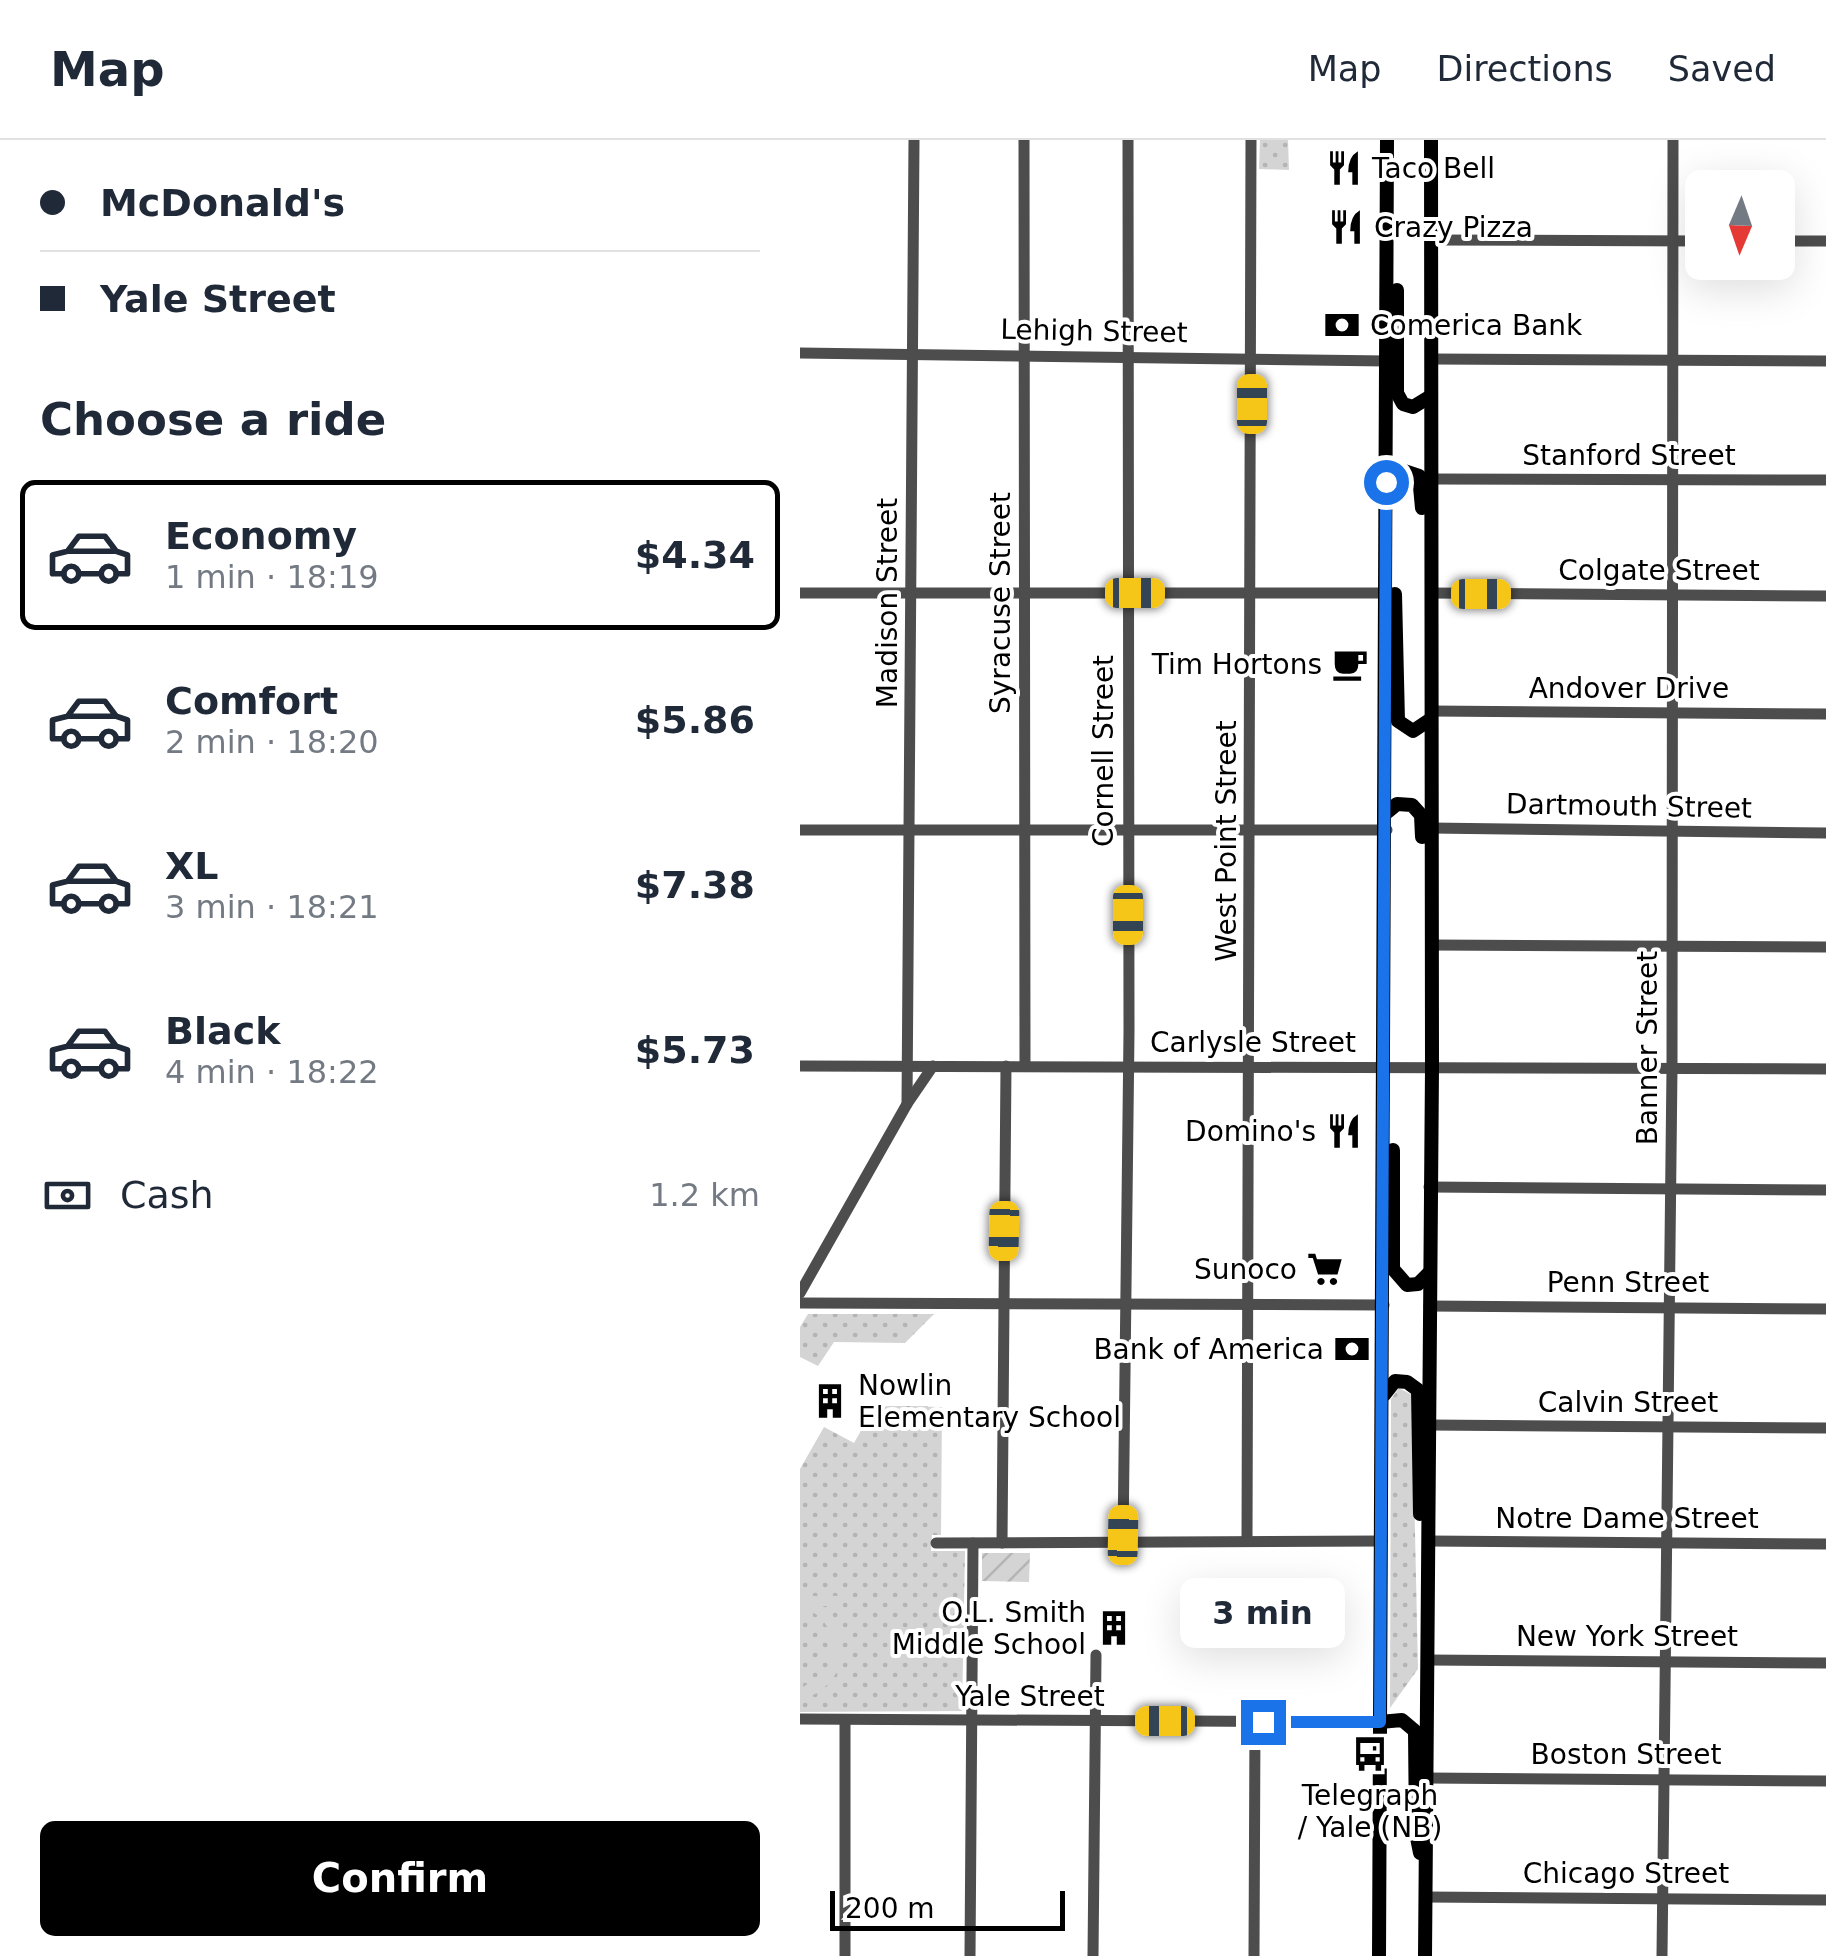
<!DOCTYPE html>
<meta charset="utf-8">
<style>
:root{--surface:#fff;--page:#f2f2f3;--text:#1f2937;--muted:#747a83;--line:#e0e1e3;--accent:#000}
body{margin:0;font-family:"DejaVu Sans",sans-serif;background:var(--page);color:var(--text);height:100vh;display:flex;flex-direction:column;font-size:38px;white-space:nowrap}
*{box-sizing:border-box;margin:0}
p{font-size:32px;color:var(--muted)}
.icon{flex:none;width:55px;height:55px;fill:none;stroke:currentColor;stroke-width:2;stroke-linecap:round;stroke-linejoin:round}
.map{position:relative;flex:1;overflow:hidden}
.panel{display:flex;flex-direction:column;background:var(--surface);width:800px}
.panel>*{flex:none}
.top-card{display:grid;align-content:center;height:220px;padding:0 40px;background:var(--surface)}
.needle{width:65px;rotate:182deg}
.tools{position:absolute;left:885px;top:30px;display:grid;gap:20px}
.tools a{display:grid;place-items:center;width:110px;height:110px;border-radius:15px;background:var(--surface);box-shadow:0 10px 40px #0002;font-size:50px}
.scale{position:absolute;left:30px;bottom:25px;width:235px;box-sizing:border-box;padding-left:10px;border:5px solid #000;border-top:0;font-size:28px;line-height:35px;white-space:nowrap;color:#000;-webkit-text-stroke:8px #fff;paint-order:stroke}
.end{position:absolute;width:45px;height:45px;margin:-22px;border:12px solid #1a73e8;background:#fff;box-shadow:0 0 0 5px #fff}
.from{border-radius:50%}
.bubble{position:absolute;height:70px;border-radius:15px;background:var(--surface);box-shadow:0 10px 40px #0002;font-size:32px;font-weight:700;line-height:70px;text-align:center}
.car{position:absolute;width:30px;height:60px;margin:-30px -15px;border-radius:12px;box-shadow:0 0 8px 2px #0007;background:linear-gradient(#f5c518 24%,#345 0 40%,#f5c518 0 76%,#345 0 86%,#f5c518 0)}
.top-card b{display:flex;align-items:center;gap:35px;height:95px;font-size:38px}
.top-card b+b{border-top:2px solid var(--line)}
.top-card i{width:25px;height:25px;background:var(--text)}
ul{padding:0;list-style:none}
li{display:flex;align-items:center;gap:30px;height:150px;margin:0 20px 15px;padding:0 20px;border:5px solid transparent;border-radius:15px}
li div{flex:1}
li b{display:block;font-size:38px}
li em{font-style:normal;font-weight:700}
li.selected{border-color:var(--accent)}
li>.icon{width:90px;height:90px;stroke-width:1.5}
h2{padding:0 40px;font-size:45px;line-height:120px}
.pay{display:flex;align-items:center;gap:25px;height:110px;padding:0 40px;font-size:38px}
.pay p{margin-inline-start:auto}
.cta{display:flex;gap:20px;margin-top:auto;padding:20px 40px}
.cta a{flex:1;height:115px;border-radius:15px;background:var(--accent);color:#fff;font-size:40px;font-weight:700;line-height:115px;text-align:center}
header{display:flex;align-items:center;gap:60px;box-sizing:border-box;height:140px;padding:0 50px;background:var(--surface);border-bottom:2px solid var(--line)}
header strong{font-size:48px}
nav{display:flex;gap:55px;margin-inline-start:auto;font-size:35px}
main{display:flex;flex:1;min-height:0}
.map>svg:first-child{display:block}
</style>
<header>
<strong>Map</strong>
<nav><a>Map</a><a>Directions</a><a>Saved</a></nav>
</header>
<main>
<section class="panel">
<div class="top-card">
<b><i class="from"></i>McDonald's</b>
<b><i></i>Yale Street</b>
</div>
<h2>Choose a ride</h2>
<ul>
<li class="selected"><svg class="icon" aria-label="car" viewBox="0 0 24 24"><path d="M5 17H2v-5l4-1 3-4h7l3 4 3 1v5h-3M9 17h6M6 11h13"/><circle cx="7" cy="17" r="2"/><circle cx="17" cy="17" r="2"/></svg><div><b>Economy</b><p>1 min · 18:19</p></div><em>$4.34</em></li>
<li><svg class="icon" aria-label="car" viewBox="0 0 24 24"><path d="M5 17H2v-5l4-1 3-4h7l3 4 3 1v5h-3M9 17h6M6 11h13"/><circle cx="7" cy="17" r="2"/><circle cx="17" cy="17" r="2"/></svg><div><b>Comfort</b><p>2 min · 18:20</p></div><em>$5.86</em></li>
<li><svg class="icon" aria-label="car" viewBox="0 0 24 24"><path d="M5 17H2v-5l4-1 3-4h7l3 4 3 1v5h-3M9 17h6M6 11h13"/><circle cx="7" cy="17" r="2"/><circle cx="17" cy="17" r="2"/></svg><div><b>XL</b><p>3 min · 18:21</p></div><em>$7.38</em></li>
<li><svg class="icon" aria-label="car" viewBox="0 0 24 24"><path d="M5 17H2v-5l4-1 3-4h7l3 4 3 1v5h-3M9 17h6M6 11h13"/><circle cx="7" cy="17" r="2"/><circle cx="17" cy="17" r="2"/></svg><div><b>Black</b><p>4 min · 18:22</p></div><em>$5.73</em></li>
</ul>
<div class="pay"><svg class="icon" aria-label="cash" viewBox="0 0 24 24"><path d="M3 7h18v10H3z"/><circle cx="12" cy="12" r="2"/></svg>Cash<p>1.2 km</p></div>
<div class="cta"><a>Confirm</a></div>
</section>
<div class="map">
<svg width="1026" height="1816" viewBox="0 0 1026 1816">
<defs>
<pattern id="grass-dots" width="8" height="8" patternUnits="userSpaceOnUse" patternTransform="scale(2.5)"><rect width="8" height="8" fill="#d4d4d4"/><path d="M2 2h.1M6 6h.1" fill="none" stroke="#b4b4b4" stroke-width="1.8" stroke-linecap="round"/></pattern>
<pattern id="garden-furrows" width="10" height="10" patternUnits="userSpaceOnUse" patternTransform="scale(2.5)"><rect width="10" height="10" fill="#d4d4d4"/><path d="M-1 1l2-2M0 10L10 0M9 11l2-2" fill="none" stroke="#b4b4b4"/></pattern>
</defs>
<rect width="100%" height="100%" fill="#fff"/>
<g fill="url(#grass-dots)">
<path d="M460,0h28l1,30 -30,-1z"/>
<path d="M8,1174h126l-29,29 -71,-1 -16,24 -18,-9v-30z"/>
<path d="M599,1248l13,7 6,274 -28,39 1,-309z"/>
<path d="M88,1266l54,1 -1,128h-9l-1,16h34l-3,160 -162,1v-243l24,-42 30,16 18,-32z"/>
</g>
<g fill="url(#garden-furrows)">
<path d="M88,1266h40v18l-40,-1z"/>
<path d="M182,1413h48l-1,29 -47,-1z"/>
</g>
<path fill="#d4d4d4" d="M0,1456h44l-1,10h-21c34,31 24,82 -22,94v-11l26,-17c15,-28 4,-56 -26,-66z"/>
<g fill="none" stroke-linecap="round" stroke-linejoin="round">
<g stroke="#4d4d4d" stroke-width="11">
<path d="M224,0l1,926"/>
<path d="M631,100l271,1"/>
<path d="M978,101h48"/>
<path d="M0,213l587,8"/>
<path d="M632,219l394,2"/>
<path d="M632,339l394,1"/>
<path d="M0,453h587"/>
<path d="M631,453l395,3"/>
<path d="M631,571l395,3"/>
<path d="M631,688l395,5"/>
<path d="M0,690h587"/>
<path d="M631,805l395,2"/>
<path d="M0,926l1026,3"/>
<path d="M107,964l7,-964"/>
<path d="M629,1047l397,3"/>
<path d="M0,1153l107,-189 26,-38"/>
<path d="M0,1163l584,2"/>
<path d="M629,1166l397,3"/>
<path d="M629,1285l397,3"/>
<path d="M447,1401l4,-1401"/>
<path d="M628,1401l398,3"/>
<path d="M323,1402l6,-510 -1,-892"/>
<path d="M136,1403l446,-2"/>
<path d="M202,1403l4,-477"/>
<path d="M627,1520l399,3"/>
<path d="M0,1579l580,3"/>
<path d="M626,1638l400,3"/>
<path d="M625,1757l401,3"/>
<path d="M45,1816v-236"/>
<path d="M170,1816l3,-413"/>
<path d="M293,1816l3,-301"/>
<path d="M454,1816l1,-234"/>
<path d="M862,1816l10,-888 1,-928"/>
</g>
<g stroke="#000" stroke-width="14">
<path d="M597,150v103l6,11 10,3 18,-11"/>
<path d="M587,342l14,-12 18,6 3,32"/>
<path d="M595,454l3,127 15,10 18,-12"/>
<path d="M586,673l11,-9 15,1 9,10 1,22"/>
<path d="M593,1010v119l14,16 11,-1 11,-11"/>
<path d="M584,1255l11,-14 12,1 11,8 2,124"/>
<path d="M580,1582l22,-2 13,11 1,102 4,20"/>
<path d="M579,1816l8,-1816"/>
<path d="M625,1816l7,-888 -1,-928"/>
</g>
</g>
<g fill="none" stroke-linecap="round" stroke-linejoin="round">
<path stroke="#1a73e8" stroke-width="12" d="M463,1582h117l6,-1240"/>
</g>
<defs>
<symbol id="restaurant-bare" viewBox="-9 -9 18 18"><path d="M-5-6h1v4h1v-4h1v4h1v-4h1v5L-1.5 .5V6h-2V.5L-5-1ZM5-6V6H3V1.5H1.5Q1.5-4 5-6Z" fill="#000" stroke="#fff" stroke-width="2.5" paint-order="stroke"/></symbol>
<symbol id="bank-bare" viewBox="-9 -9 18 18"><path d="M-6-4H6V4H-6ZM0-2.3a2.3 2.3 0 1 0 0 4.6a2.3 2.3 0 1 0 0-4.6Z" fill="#000" stroke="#fff" stroke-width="2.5" paint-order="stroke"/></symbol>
<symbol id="cafe-bare" viewBox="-9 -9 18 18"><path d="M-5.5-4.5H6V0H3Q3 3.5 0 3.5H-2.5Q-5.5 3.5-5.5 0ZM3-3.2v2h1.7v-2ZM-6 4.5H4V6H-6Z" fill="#000" stroke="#fff" stroke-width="2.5" paint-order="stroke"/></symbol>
<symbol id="supermarket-bare" viewBox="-9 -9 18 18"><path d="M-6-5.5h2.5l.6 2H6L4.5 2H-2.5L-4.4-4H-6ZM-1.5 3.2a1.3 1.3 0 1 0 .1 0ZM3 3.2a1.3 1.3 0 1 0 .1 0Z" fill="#000" stroke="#fff" stroke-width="2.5" paint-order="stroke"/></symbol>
<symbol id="building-bare" viewBox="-9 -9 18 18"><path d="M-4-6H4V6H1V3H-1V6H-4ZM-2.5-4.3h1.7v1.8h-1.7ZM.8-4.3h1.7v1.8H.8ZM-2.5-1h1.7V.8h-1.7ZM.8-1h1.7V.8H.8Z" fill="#000" stroke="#fff" stroke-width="2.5" paint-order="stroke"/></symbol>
<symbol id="bus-bare" viewBox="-9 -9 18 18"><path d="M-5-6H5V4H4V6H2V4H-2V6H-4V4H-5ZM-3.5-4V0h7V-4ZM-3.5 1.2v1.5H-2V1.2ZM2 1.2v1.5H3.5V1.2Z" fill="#000" stroke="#fff" stroke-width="2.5" paint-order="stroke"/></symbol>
</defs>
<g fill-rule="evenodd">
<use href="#restaurant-bare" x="519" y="3" width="50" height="50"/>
<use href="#restaurant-bare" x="521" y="62" width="50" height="50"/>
<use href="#bank-bare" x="517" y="160" width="50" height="50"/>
<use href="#cafe-bare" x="525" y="499" width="50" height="50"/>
<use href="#restaurant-bare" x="519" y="966" width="50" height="50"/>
<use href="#supermarket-bare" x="500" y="1104" width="50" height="50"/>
<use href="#bank-bare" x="527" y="1184" width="50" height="50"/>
<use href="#building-bare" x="5" y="1236" width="50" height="50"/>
<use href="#building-bare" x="289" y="1463" width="50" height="50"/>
<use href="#bus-bare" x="545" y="1589" width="50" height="50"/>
</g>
<g text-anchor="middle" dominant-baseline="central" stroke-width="8" stroke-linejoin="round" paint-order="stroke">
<g font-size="28" fill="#000" stroke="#fff" text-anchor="end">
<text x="572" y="28" text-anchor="start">Taco Bell</text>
<text x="574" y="87" text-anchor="start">Crazy Pizza</text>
<text x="570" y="185" text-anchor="start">Comerica Bank</text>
<text x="522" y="524">Tim Hortons</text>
<text x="516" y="991">Domino's</text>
<text x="497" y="1129">Sunoco</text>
<text x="524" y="1209">Bank of America</text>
<text x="58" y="1245" text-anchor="start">Nowlin<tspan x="58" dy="32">Elementary School</tspan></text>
<text x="286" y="1472">O.L. Smith<tspan x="286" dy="32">Middle School</tspan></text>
<text x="570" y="1655" text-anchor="middle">Telegraph<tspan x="570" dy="32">/ Yale (NB)</tspan></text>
</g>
<g font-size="28" fill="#000" stroke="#fff">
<text transform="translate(294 191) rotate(1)">Lehigh Street</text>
<text x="829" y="315">Stanford Street</text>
<text x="859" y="430">Colgate Street</text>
<text transform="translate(87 463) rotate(-90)">Madison Street</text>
<text transform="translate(200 463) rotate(-90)">Syracuse Street</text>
<text x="829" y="548">Andover Drive</text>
<text transform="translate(303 611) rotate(-90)">Cornell Street</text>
<text transform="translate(829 666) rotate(1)">Dartmouth Street</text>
<text transform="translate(426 701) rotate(-90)">West Point Street</text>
<text x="453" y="902">Carlysle Street</text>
<text transform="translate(847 908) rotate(-90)">Banner Street</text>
<text x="828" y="1142">Penn Street</text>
<text x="828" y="1262">Calvin Street</text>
<text x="827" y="1378">Notre Dame Street</text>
<text x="827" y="1496">New York Street</text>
<text x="230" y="1556">Yale Street</text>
<text x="826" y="1614">Boston Street</text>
<text x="826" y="1733">Chicago Street</text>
</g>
</g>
</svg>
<div class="tools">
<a><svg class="needle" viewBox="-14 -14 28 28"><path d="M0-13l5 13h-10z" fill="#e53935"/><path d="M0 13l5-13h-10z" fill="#747a83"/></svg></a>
</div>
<div class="scale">200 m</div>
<i class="end from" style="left:586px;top:342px"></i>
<i class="end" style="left:463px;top:1582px"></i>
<div class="bubble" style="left:380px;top:1438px;width:165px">3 min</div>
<i class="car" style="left:452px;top:264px;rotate:0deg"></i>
<i class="car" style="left:335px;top:453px;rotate:90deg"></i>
<i class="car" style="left:681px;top:454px;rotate:90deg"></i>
<i class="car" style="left:328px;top:775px;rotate:180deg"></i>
<i class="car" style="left:204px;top:1091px;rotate:181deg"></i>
<i class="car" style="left:323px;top:1395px;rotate:1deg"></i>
<i class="car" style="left:365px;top:1581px;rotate:270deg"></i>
</div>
</main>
